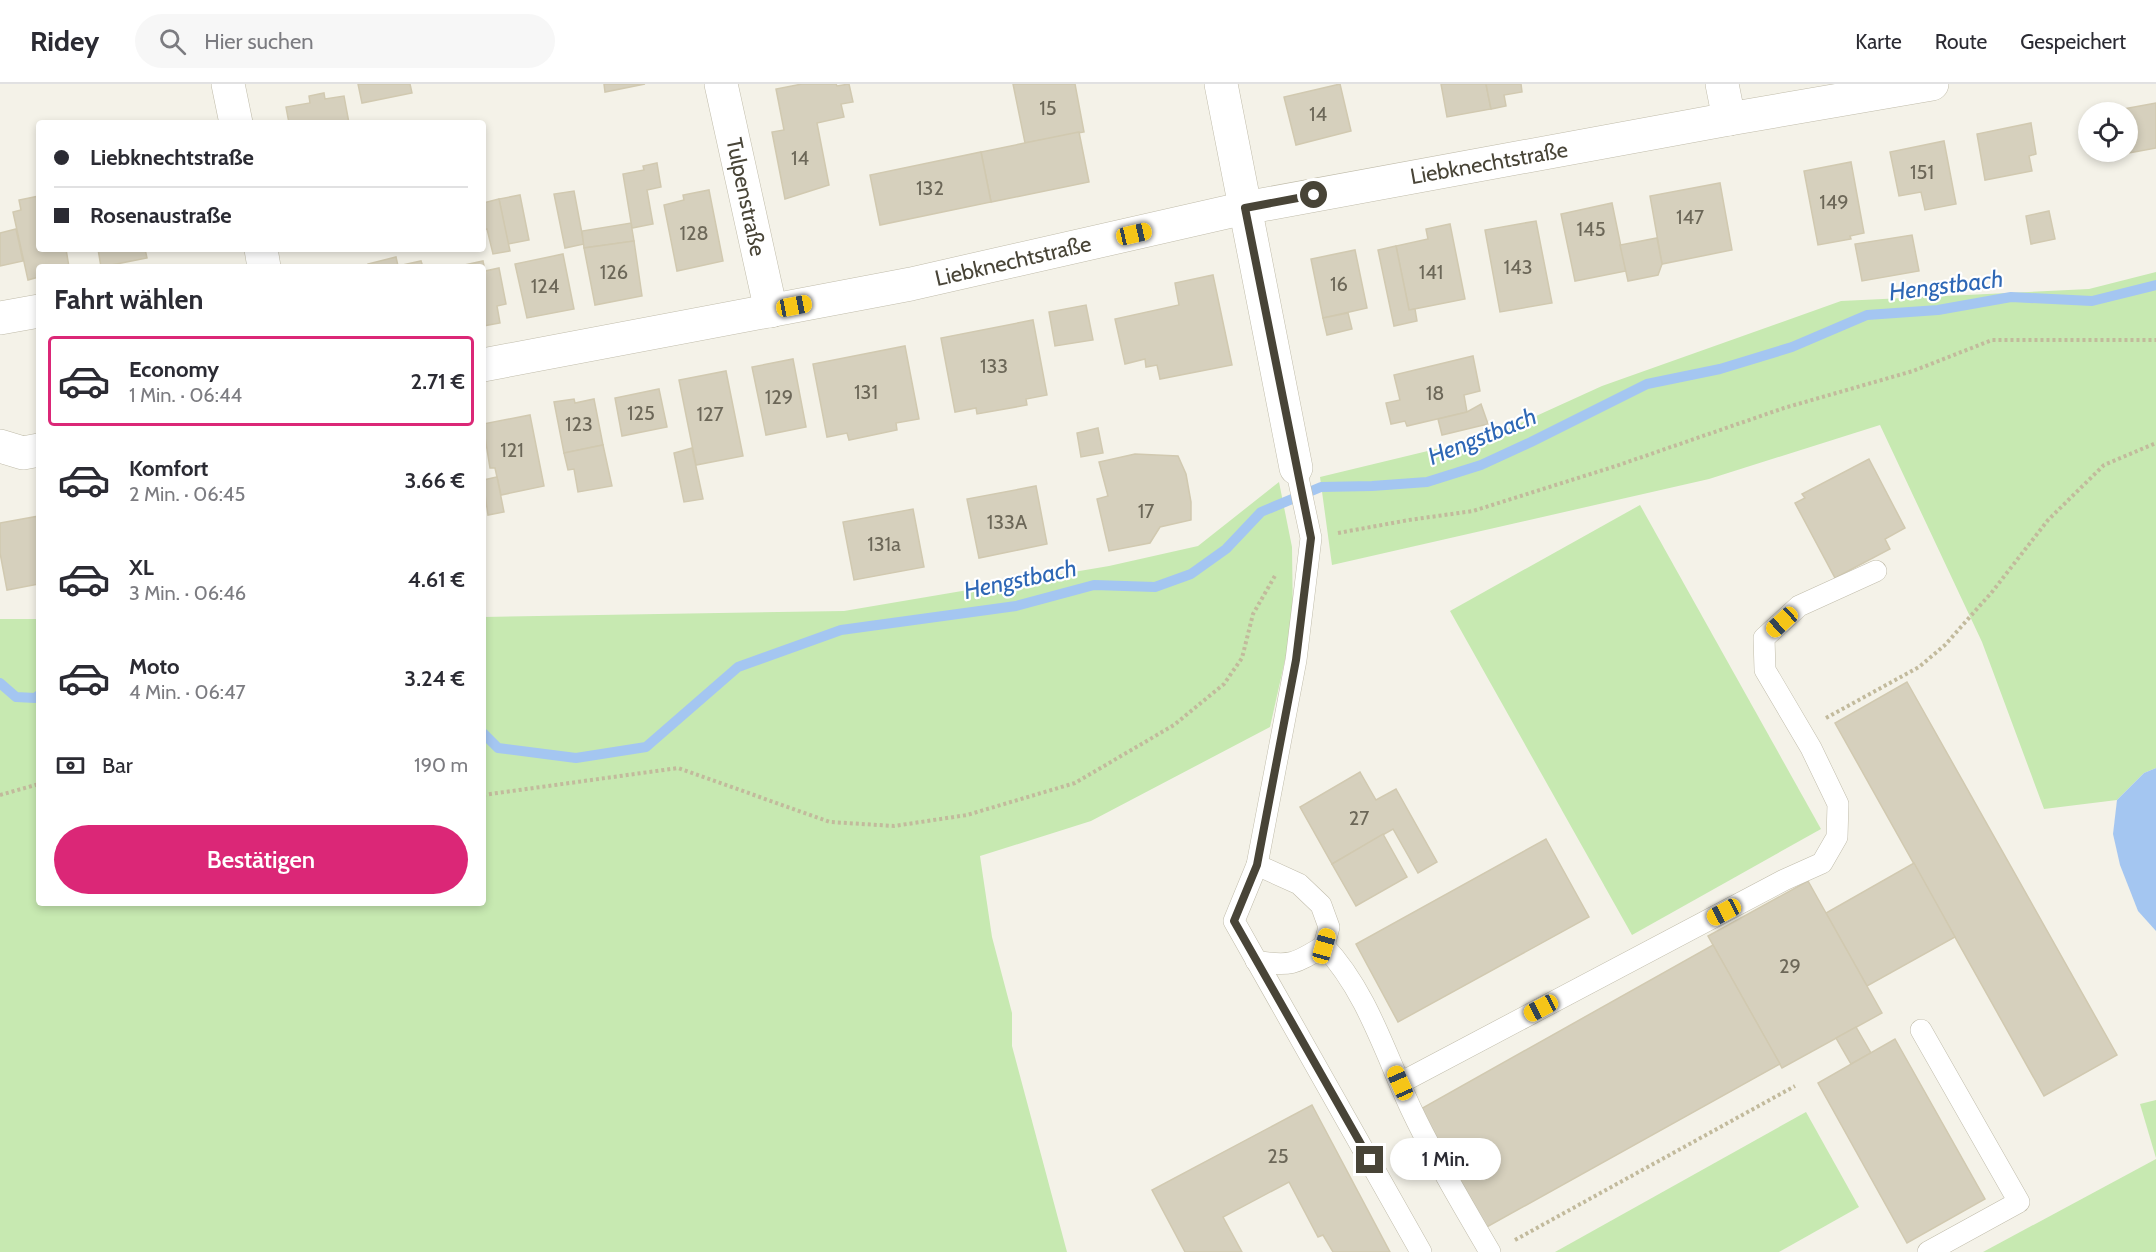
<!DOCTYPE html>
<html lang="de">
<meta charset="utf-8">
<style>
:root{--surface:#fff;--page:#f7f7f7;--text:#2b2b33;--muted:#7c7c81;--line:#e1e1e2;--accent:#db2777}
body{margin:0;font-family:Cabin,sans-serif;background:var(--page);color:var(--text);height:100vh;display:flex;flex-direction:column;font-size:22px;white-space:nowrap}
*{box-sizing:border-box;margin:0}
p{font-size:20px;color:var(--muted)}
.icon{flex:none;width:33px;height:33px;fill:none;stroke:currentColor;stroke-width:2;stroke-linecap:round;stroke-linejoin:round}
.map{position:relative;flex:1;overflow:hidden}
.panel{position:absolute;left:36px;top:180px;width:450px;height:642px;display:flex;flex-direction:column;background:var(--surface);border-radius:6px;box-shadow:0 3px 9px #0003}
.panel>*{flex:none}
.guide{position:absolute;left:36px;top:36px;width:450px;height:132px;border-radius:6px;box-shadow:0 3px 9px #0003;display:grid;align-content:center;height:132px;padding:0 18px;background:var(--surface)}
.controls{position:absolute;left:2078px;top:18px;display:grid;gap:12px}
.controls a{display:grid;place-items:center;width:60px;height:60px;border-radius:50%;background:var(--surface);box-shadow:0 3px 9px #0003;font-size:30px}
.end{position:absolute;width:27px;height:27px;margin:-14px;border:8px solid #484437;background:#fff;box-shadow:0 0 0 3px #fff}
.from{border-radius:50%}
.bubble{position:absolute;height:42px;border-radius:21px;background:var(--surface);box-shadow:0 3px 9px #0003;font-size:20px;font-weight:600;line-height:42px;text-align:center}
.car{position:absolute;width:18px;height:36px;margin:-18px -9px;border-radius:8px;box-shadow:0 0 4px 2px #0007;background:linear-gradient(#f5c518 24%,#345 0 40%,#f5c518 0 76%,#345 0 86%,#f5c518 0)}
.guide b{display:flex;align-items:center;gap:21px;height:57px;font-size:22px}
.guide b+b{border-top:2px solid var(--line)}
.guide i{width:15px;height:15px;background:var(--text)}
ul{padding:0;list-style:none}
li{display:flex;align-items:center;gap:18px;height:90px;margin:0 12px 9px;padding:0 6px;border:3px solid transparent;border-radius:6px}
li div{flex:1}
li b{display:block;font-size:22px}
li em{font-style:normal;font-weight:600}
li.on{border-color:var(--accent)}
li>.icon{width:54px;height:54px;stroke-width:1.5}
h2{padding:0 18px;font-size:27px;line-height:72px}
.pay{display:flex;align-items:center;gap:15px;height:66px;padding:0 18px;font-size:22px}
.pay p{margin-inline-start:auto}
.primary-button{display:flex;gap:12px;margin-top:auto;padding:12px 18px}
.primary-button a{flex:1;height:69px;border-radius:36px;background:var(--accent);color:#fff;font-size:24px;font-weight:600;line-height:69px;text-align:center}
header{display:flex;align-items:center;gap:36px;box-sizing:border-box;height:84px;padding:0 30px;background:var(--surface);border-bottom:2px solid var(--line)}
header strong{font-size:28px}
nav{display:flex;gap:33px;margin-inline-start:auto;font-size:21px}
.search{width:420px;height:54px;background:var(--page);display:flex;align-items:center;gap:15px;box-sizing:border-box;padding:0 21px;border-radius:33px;color:var(--muted);font-size:22px}
.map>svg:first-child{display:block}
</style>
<header>
<strong>Ridey</strong>
<div class="search"><svg class="icon" aria-label="search" viewBox="0 0 24 24"><circle cx="10" cy="10" r="6"/><path d="M15 15l6 6"/></svg>Hier suchen</div>
<nav><a>Karte</a><a>Route</a><a>Gespeichert</a></nav>
</header>
<div class="map">
<svg width="2156" height="1168" viewBox="0 0 2156 1168">
<rect width="100%" height="100%" fill="#f4f2e8"/>
<g fill="#c7e9b1">
<path d="M2156,188v496l-12,5 -27,27 -73,9 -62,-167 -102,-217 -171,54 -377,86 -12,-88 174,-42 108,-49 239,-85 248,-12z"/>
<path d="M1279,398l13,65 1,77 -23,103 -179,94 -111,35 12,81 20,76v33l55,206h-1067v-633h39v284h444v-286l361,-6 265,-45 89,-20z"/>
<path d="M1640,421l181,324 -189,106 -182,-324z"/>
<path d="M2156,1016v58l-16,-54z"/>
<path d="M1806,1028l53,95 -80,45h-224z"/>
<path d="M2156,1075v93h-173z"/>
</g>
<path fill="#a4c6f1" d="M2156,684v163l-18,-20 -18,-46 -7,-31 4,-34 27,-27z"/>
<g fill="none" stroke-linecap="round" stroke-linejoin="round">
<g stroke="#a4c6f1" stroke-width="10">
<path d="M0,599l16,14 19,1 4,-3"/>
<path d="M483,649l15,15 78,10 70,-11 92,-80 103,-37 175,-24 78,-21 61,2 36,-13 35,-25 35,-37 60,-25 51,-1 55,-4 54,-17 50,-23 116,-58 73,-15 72,-22 75,-32 71,-5 73,-13 81,4 64,-16"/>
</g>
</g>
<g fill="#d6d0bd" stroke="#d1c9b0" stroke-width="1.5">
<path d="M358,0h52l2,9 -50,10z"/>
<path d="M604,0h41l-40,8z"/>
<path d="M802,0h34l1,2 12,-2 4,18 -12,2 3,13 -27,6 12,62 -44,14 -13,-67 12,-2 -8,-41z"/>
<path d="M1013,0h62l9,48 -59,11z"/>
<path d="M1340,0l11,47 -55,14 -12,-48z"/>
<path d="M1441,0h45l5,25 -44,8z"/>
<path d="M1486,0h35l1,8 -18,3 2,11 -15,3z"/>
<path d="M324,9l1,6 19,-3 5,27h-60l-3,-16 24,-4 -1,-7z"/>
<path d="M2156,19v45l-43,8 -1,-4h15v-40h-20z"/>
<path d="M2031,39l5,31 -7,2 3,15 -47,9 -8,-46z"/>
<path d="M1079,48l10,50 -98,20 -10,-50z"/>
<path d="M1944,57l12,63 -31,6 -4,-18 -22,4 -9,-44z"/>
<path d="M981,68l10,50 -111,23 -10,-50z"/>
<path d="M1851,78l13,71 -14,3 1,3 -33,6 -14,-74z"/>
<path d="M657,79l4,24 -14,3 6,34 -21,4 -9,-54 21,-4 -1,-4z"/>
<path d="M1720,99l12,67 -70,14 -12,-68z"/>
<path d="M709,106l14,71 -46,10 -13,-66 20,-5 -1,-5z"/>
<path d="M574,107l10,53 -19,4 -11,-54z"/>
<path d="M520,111l9,45 -21,4 -9,-45z"/>
<path d="M39,112v53h27l3,18h-30v10l-11,3 -15,-68 8,-2 -2,-10z"/>
<path d="M499,115l11,52 -17,3 -6,-25 -4,1v-27z"/>
<path d="M1612,119l14,68 -51,10 -14,-67z"/>
<path d="M2049,127l6,28 -24,5 -5,-28z"/>
<path d="M1536,137l16,82 -52,9 -15,-82z"/>
<path d="M631,139l3,18 -50,7 -2,-17z"/>
<path d="M1450,140l15,75 -56,11 -13,-64 32,-7 -2,-10z"/>
<path d="M16,145l7,32 -23,5v-33z"/>
<path d="M1912,151l7,36 -57,10 -7,-37z"/>
<path d="M1657,154l5,26 -4,11 -30,6 -8,-36z"/>
<path d="M634,157l8,55 -47,9 -11,-57z"/>
<path d="M1396,162l13,64 6,-1 2,12 -23,5 -16,-76z"/>
<path d="M98,165h47l2,9 -46,9z"/>
<path d="M1355,166l12,58 -44,10 -12,-59z"/>
<path d="M563,170l11,55 -47,9 -12,-54z"/>
<path d="M396,173l2,9 23,-5 2,6h-54l-1,-3z"/>
<path d="M483,177l2,10 14,-3 7,36 -9,2 3,17 -17,3v-59l-23,-1z"/>
<path d="M1213,191l19,90 -72,14 -3,-14 -11,2 -1,-8 -20,5 -10,-45 64,-14 -4,-22z"/>
<path d="M1086,221l7,35 -38,6 -6,-34z"/>
<path d="M1348,229l4,16 -25,6 -4,-17z"/>
<path d="M1033,236l14,75 -21,4 1,6 -50,9 -1,-6 -21,4 -14,-74z"/>
<path d="M905,262l14,73 -23,4 1,7 -48,10 -2,-7 -20,4 -14,-73z"/>
<path d="M1473,272l7,35 -16,4 3,17 -60,14 -2,-5 -14,3 -5,-21 14,-3 -6,-25z"/>
<path d="M793,275l13,68 -40,8 -14,-68z"/>
<path d="M726,287l17,85 -47,9 -17,-85z"/>
<path d="M659,305l8,38 -45,9 -7,-38z"/>
<path d="M574,315l1,4 19,-4 9,46 -39,8 -10,-51z"/>
<path d="M1481,320l7,20 -46,11 -4,-16 29,-7z"/>
<path d="M530,331l14,71 -43,9 -6,-27h-5l-7,-44z"/>
<path d="M1098,344l5,25 -22,4 -4,-24z"/>
<path d="M603,361l9,41 -34,6 -4,-23 -6,1 -4,-17z"/>
<path d="M692,364l11,51 -19,3 -10,-49z"/>
<path d="M1135,370l43,2 8,18 5,28v18l-31,7 -10,16 -41,8 -12,-52 11,-3 -9,-34z"/>
<path d="M1869,375l36,69 -20,11 5,10 -55,29 -40,-75 10,-5 -3,-4z"/>
<path d="M497,393l7,35 -16,3 -5,-35z"/>
<path d="M1036,402l11,58 -68,14 -12,-59z"/>
<path d="M913,425l11,58 -70,13 -11,-58z"/>
<path d="M39,432v68l-32,6 -7,-37v-30z"/>
<path d="M1907,598l210,373 -73,41 -209,-373z"/>
<path d="M1360,688l16,28 20,-11 41,73 -19,11 -25,-44 -61,35 -32,-57z"/>
<path d="M1383,750l24,43 -51,29 -24,-42z"/>
<path d="M1546,755l43,78 -191,105 -42,-78z"/>
<path d="M1914,779l41,74 -88,49 -41,-73z"/>
<path d="M1808,797l74,132 -100,55 -74,-132z"/>
<path d="M1713,861l67,119 -295,164 -66,-118z"/>
<path d="M1856,943l15,26 -20,11 -15,-26z"/>
<path d="M1895,955l90,160 -78,44 -89,-160z"/>
<path d="M1312,1021l78,147h-57l-10,-17 -5,2 -29,-55 -66,35 19,35h-57l-33,-62z"/>
</g>
<g fill="none" stroke-linecap="round" stroke-linejoin="round">
<defs>
<g id="lane">
<path d="M1296,384l15,70 -15,122 -39,205 -23,56 187,331"/>
<path d="M1324,862c43,45 62,110 88,165 22,47 52,96 78,141"/>
<path d="M1256,877c34,6 39,3 68,-15l5,-19 -8,-22 -22,-21 -42,-19"/>
<path d="M1921,946l98,172 -91,50"/>
<path d="M1400,999l384,-203 38,-17 15,-26 1,-33 -27,-56 -46,-78 -1,-32 35,-32 77,-35"/>
</g>
<g id="street">
<path d="M228,0l8,39"/>
<path d="M721,0l50,227"/>
<path d="M1221,0l75,384"/>
<path d="M1722,0l7,35"/>
<path d="M261,165l3,18"/>
<path d="M0,234l39,-7"/>
<path d="M483,281l428,-81 334,-76 484,-89 203,-35"/>
<path d="M0,362l23,7 16,-3"/>
</g>
</defs>
<use href="#lane" stroke="#c0bcaa" stroke-width="22"/>
<use href="#street" stroke="#c0bcaa" stroke-width="34"/>
<g stroke="#c2ba9c" stroke-width="4" stroke-dasharray="3 3" stroke-linecap="butt">
<path d="M1338,449l71,-13 64,-9 143,-45 168,-58 129,-37 79,-31h164"/>
<path d="M1826,634l93,-51 26,-22 47,-53 56,-72 56,-55 52,-22"/>
<path d="M0,711l39,-11"/>
<path d="M483,711l195,-27 152,54 64,4 73,-11 108,-32 99,-58 50,-41 18,-26 11,-44 23,-40"/>
<path d="M1515,1156l280,-154"/>
</g>
<use href="#lane" stroke="#fff" stroke-width="21"/>
<use href="#street" stroke="#fff" stroke-width="33"/>
</g>
<g fill="none" stroke-linecap="round" stroke-linejoin="round">
<path stroke="#484437" stroke-width="8" d="M1314,111l-69,13 66,330 -15,122 -32,168 -7,37 -23,56 136,239"/>
</g>
<g text-anchor="middle" dominant-baseline="central" stroke-width="4.5" stroke-linejoin="round" paint-order="stroke">
<g font-size="20" fill="#6c6758">
<text x="1048" y="24">15</text>
<text x="1318" y="30">14</text>
<text x="800" y="74">14</text>
<text x="1922" y="88">151</text>
<text x="930" y="104">132</text>
<text x="1834" y="118">149</text>
<text x="1690" y="133">147</text>
<text x="1591" y="145">145</text>
<text x="694" y="149">128</text>
<text x="1518" y="183">143</text>
<text x="614" y="188">126</text>
<text x="1431" y="188">141</text>
<text x="1339" y="200">16</text>
<text x="545" y="202">124</text>
<text x="994" y="282">133</text>
<text x="866" y="308">131</text>
<text x="1435" y="309">18</text>
<text x="779" y="313">129</text>
<text x="641" y="329">125</text>
<text x="710" y="330">127</text>
<text x="579" y="340">123</text>
<text x="512" y="366">121</text>
<text x="1146" y="427">17</text>
<text x="1007" y="438">133A</text>
<text x="884" y="460">131a</text>
<text x="1359" y="734">27</text>
<text x="1790" y="882">29</text>
<text x="1278" y="1072">25</text>
</g>
<g font-size="22" fill="#484437" stroke="#fff">
<text transform="translate(1489 79) rotate(-10)">Liebknechtstraße</text>
<text transform="translate(746 113) rotate(78)">Tulpenstraße</text>
<text transform="translate(1013 177) rotate(-13)">Liebknechtstraße</text>
</g>
<g font-size="24" font-style="italic" fill="#2e67b5" stroke="#fff">
<text transform="translate(1946 201) rotate(-7)">Hengstbach</text>
<text transform="translate(1482 352) rotate(-22)">Hengstbach</text>
<text transform="translate(1020 495) rotate(-12)">Hengstbach</text>
</g>
</g>
</svg>
<div class="controls">
<a><svg class="icon" aria-label="locate" viewBox="0 0 24 24"><circle cx="12" cy="12" r="6"/><path d="M12 2v4M12 18v4M2 12h4M18 12h4"/></svg></a>
</div>
<i class="end from" style="left:1314px;top:111px"></i>
<i class="end" style="left:1370px;top:1076px"></i>
<div class="bubble" style="left:1390px;top:1054px;width:111px">1 Min.</div>
<i class="car" style="left:1134px;top:150px;rotate:77deg"></i>
<i class="car" style="left:794px;top:222px;rotate:79deg"></i>
<i class="car" style="left:1782px;top:538px;rotate:228deg"></i>
<i class="car" style="left:1724px;top:828px;rotate:242deg"></i>
<i class="car" style="left:1324px;top:862px;rotate:16deg"></i>
<i class="car" style="left:1541px;top:924px;rotate:242deg"></i>
<i class="car" style="left:1400px;top:999px;rotate:336deg"></i>
<div class="guide">
<b><i class="from"></i>Liebknechtstraße</b>
<b><i></i>Rosenaustraße</b>
</div>
<section class="panel">
<h2>Fahrt wählen</h2>
<ul>
<li class="on"><svg class="icon" aria-label="car" viewBox="0 0 24 24"><path d="M5 17H2v-5l4-1 3-4h7l3 4 3 1v5h-3M9 17h6M6 11h13"/><circle cx="7" cy="17" r="2"/><circle cx="17" cy="17" r="2"/></svg><div><b>Economy</b><p>1 Min. · 06:44</p></div><em>2.71 €</em></li>
<li><svg class="icon" aria-label="car" viewBox="0 0 24 24"><path d="M5 17H2v-5l4-1 3-4h7l3 4 3 1v5h-3M9 17h6M6 11h13"/><circle cx="7" cy="17" r="2"/><circle cx="17" cy="17" r="2"/></svg><div><b>Komfort</b><p>2 Min. · 06:45</p></div><em>3.66 €</em></li>
<li><svg class="icon" aria-label="car" viewBox="0 0 24 24"><path d="M5 17H2v-5l4-1 3-4h7l3 4 3 1v5h-3M9 17h6M6 11h13"/><circle cx="7" cy="17" r="2"/><circle cx="17" cy="17" r="2"/></svg><div><b>XL</b><p>3 Min. · 06:46</p></div><em>4.61 €</em></li>
<li><svg class="icon" aria-label="car" viewBox="0 0 24 24"><path d="M5 17H2v-5l4-1 3-4h7l3 4 3 1v5h-3M9 17h6M6 11h13"/><circle cx="7" cy="17" r="2"/><circle cx="17" cy="17" r="2"/></svg><div><b>Moto</b><p>4 Min. · 06:47</p></div><em>3.24 €</em></li>
</ul>
<div class="pay"><svg class="icon" aria-label="cash" viewBox="0 0 24 24"><path d="M3 7h18v10H3z"/><circle cx="12" cy="12" r="2"/></svg>Bar<p>190 m</p></div>
<div class="primary-button"><a>Bestätigen</a></div>
</section>
</div>
